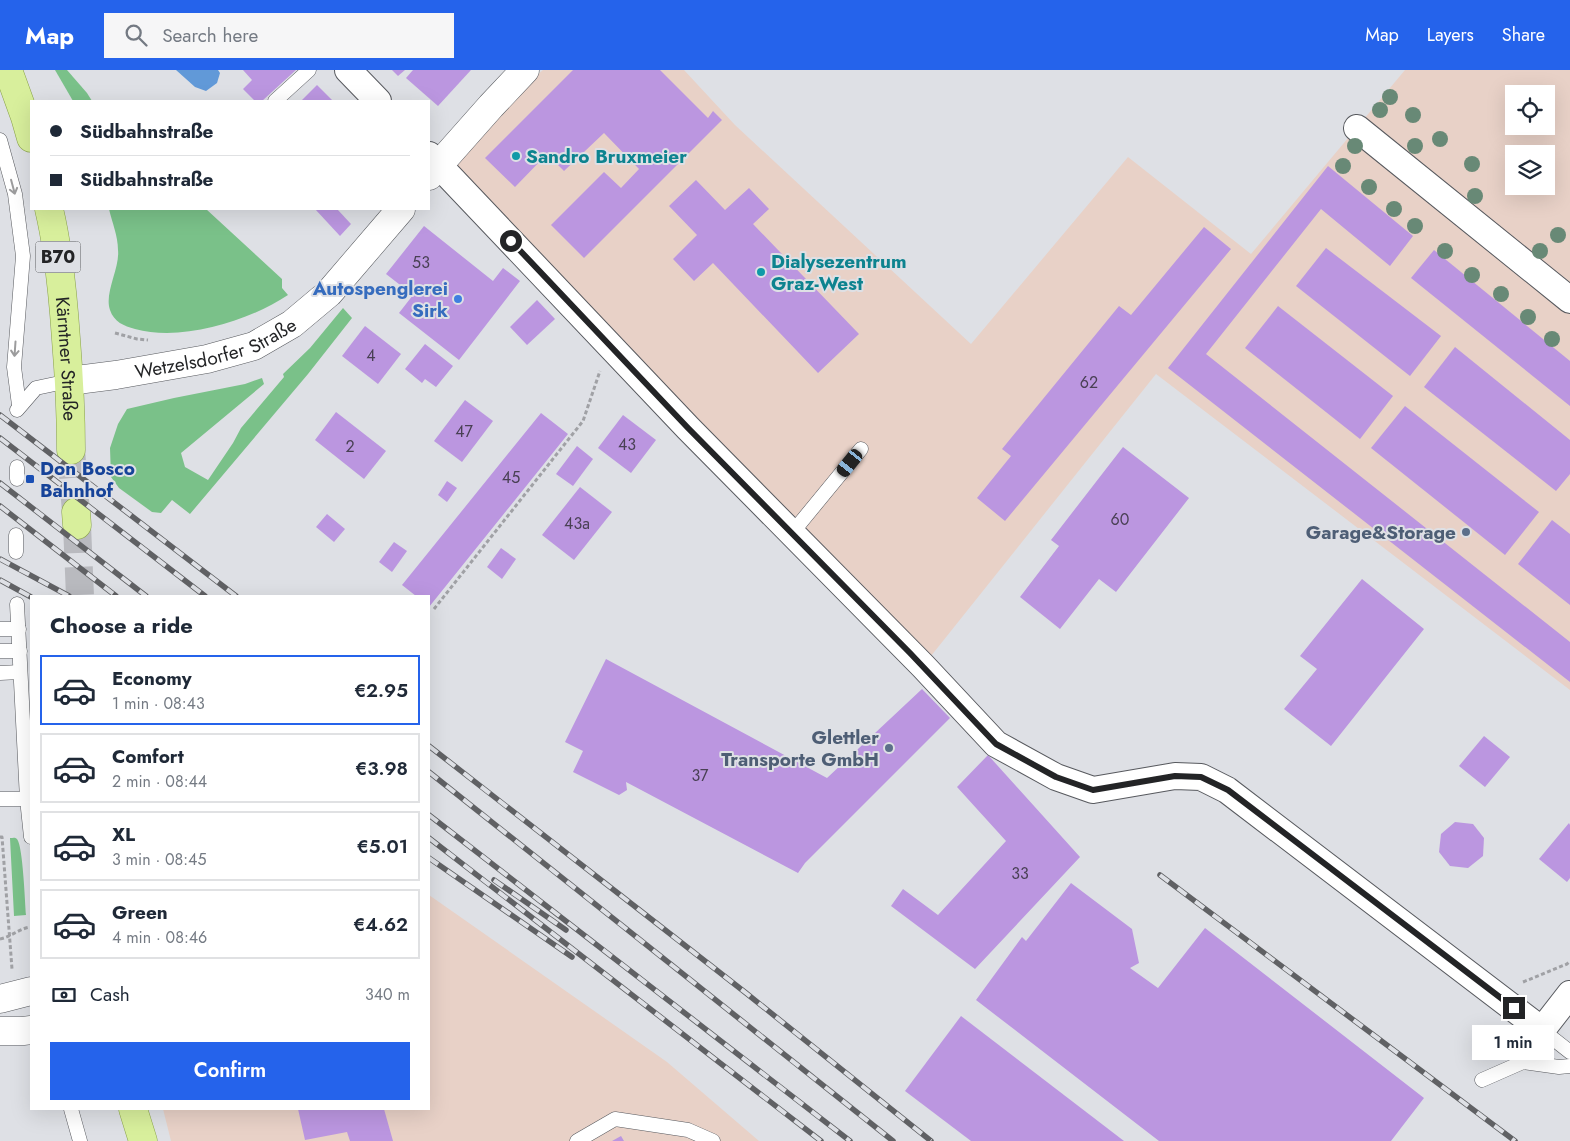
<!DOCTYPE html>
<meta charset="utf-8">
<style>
:root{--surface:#fff;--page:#f6f6f7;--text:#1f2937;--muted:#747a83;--line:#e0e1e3;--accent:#2563eb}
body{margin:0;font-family:Jost,sans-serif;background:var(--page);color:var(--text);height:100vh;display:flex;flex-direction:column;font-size:19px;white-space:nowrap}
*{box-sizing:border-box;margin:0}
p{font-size:16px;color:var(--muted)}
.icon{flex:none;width:28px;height:28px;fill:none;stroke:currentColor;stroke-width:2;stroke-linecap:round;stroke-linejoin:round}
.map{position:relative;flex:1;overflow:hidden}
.panel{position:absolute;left:30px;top:525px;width:400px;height:515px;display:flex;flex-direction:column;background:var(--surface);border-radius:0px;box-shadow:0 5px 20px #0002}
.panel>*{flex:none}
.banner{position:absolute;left:30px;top:30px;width:400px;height:110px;border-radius:0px;box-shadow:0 5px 20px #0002;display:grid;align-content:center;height:110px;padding:0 20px;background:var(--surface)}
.fabs{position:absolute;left:1505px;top:15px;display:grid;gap:10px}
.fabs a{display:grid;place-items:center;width:50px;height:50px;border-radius:0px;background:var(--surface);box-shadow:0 5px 20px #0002;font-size:25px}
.end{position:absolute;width:22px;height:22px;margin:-11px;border:6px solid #232426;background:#fff;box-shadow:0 0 0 2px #fff}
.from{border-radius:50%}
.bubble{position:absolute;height:35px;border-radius:0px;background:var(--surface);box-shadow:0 5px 20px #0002;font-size:16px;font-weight:600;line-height:35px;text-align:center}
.car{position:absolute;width:15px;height:30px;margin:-15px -8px;border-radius:6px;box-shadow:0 0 4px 1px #0007;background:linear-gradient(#222 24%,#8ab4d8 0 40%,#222 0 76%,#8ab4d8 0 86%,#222 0)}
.banner b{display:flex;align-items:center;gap:18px;height:48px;font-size:19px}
.banner b+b{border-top:1px solid var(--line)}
.banner i{width:12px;height:12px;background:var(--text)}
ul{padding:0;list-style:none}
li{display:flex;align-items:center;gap:15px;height:70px;margin:0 10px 8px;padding:0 10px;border:2px solid var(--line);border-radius:0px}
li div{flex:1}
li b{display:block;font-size:19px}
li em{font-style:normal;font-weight:600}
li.active{border-color:var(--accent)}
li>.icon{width:45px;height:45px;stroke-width:1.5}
h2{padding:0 20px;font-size:22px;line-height:60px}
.pay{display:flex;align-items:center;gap:12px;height:55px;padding:0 20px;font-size:19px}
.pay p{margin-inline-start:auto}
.cta{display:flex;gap:10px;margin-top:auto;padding:10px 20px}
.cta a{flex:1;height:58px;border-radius:0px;background:var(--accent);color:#fff;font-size:20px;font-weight:600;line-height:58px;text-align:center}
header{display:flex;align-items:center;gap:30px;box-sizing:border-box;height:70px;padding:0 25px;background:var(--accent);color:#fff}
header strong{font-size:24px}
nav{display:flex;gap:28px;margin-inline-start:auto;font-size:18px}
.search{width:350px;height:45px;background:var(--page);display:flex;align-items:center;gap:12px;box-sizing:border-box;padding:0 18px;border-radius:0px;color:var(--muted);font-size:19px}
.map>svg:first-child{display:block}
</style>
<header>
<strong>Map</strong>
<div class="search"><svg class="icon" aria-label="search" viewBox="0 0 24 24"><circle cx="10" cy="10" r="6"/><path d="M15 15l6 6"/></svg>Search here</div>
<nav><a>Map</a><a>Layers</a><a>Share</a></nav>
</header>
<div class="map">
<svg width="1570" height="1071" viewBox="0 0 1570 1071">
<rect width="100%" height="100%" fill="#dee0e5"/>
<g fill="#e8d1c7" fill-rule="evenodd">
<path d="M543,0h141l51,55 236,219 157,-187 123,97 154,-184h165v620l-414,-316 -233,292 -494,-502zM1514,24h32v32h-32zM1514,84h32v32h-32z"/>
<path d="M429,825l238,167 92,79h-588l-8,-32h266z"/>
</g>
<g fill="#7ac189">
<path d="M55,0h12l20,23 5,8h-19z"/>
<path d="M109,139h97l76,70v9l6,7c-39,26 -106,47 -153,34 -11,-3 -21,-7 -25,-19 -6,-17 10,-42 8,-60 0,-14 -6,-28 -9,-41z"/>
<path d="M343,238l9,10 -44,56 -118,140 -18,-14 -11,13 -9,-1 -33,-24 -8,-11 -1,-29 8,-24 9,-15 47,-11 71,-14 17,-6 2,6 -83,69 4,14 23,13 25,-37 8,-15 43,-51 -1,-3 27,-26z"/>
<path d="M10,768c3,0 5,-1 7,1 6,7 8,64 9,76l-12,1z"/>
</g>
<path fill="#6199d8" d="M176,0h42l2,3 -3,10 -11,8 -11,-4z"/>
<g fill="#bb96e0">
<path d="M243,0h53l-34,31h-7l-12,-12 9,-9z"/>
<path d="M392,0h13l-7,6z"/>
<path d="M413,0h58l-33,36 -32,-28z"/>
<path d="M573,0h87l48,48 5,-7 9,9 -138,138 -33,-33 53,-53 17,16 18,-19 -35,-36 -40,38 -17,-17 -32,33 -30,-29z"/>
<path d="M317,15l16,16h-32z"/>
<path d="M1328,96l85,70 -23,30 -69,-57 -115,145 364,288v40l-402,-314z"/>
<path d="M696,110l29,30 24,-22 20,21 -16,15 106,110 -41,39 -105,-110 -19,18 -21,-22 24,-24 -28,-29z"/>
<path d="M315,139h22l14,15 -11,12z"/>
<path d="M424,156l69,55 10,-13 17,13 -61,79 -60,-47 14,-18 -27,-21z"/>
<path d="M1204,157l27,22 -226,272 -28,-23 34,-42 -9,-7 117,-143 12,9z"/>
<path d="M1326,178l115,88 -31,40 -114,-90z"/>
<path d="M1434,180l136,111v45l-159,-128z"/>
<path d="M537,230l18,19 -28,26 -17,-18z"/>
<path d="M1278,236l115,90 -33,43 -115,-91z"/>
<path d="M365,256l36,28 -23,30 -36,-28z"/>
<path d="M425,274l28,22 -17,21 -11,-8 -3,4 -17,-14z"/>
<path d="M1455,277l115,93v34l-14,17 -132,-104z"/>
<path d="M465,330l28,21 -31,41 -28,-21z"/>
<path d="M1405,336l134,106 -34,43 -134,-107z"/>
<path d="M336,342l50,39 -22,28 -49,-39z"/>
<path d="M541,343l27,21 -139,173v-11h-13l-14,-11z"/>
<path d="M623,345l33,25 -25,33 -33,-25z"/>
<path d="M577,376l16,13 -20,27 -17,-12z"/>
<path d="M1123,377l66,51 -73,94 -17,-13 -39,50 -40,-32 39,-51 -8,-6z"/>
<path d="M447,411l10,7 -10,14 -9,-7z"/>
<path d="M580,417l32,25 -38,48 -32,-25z"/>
<path d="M327,444l18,15 -11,13 -18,-15z"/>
<path d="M1552,450l18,14v71l-52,-41z"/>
<path d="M394,472l13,9 -15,21 -13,-10z"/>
<path d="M501,478l15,11 -14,20 -15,-12z"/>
<path d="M1362,509l62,50 -93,117 -47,-37 33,-40 -17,-13z"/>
<path d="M606,589l221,119 95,-89 28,29 -145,145 -7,10 -172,-91 1,8 -8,5 -46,-23 10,-21 -18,-9z"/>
<path d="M1484,666l26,21 -25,30 -26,-21z"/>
<path d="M988,685l92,102 -105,112 -84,-63 12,-17 35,26 68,-74 -49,-54z"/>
<path d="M1455,752l18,2 11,14 -1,18 -15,12 -18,-2 -11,-14 2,-18z"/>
<path d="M1569,753l1,2v53l-3,4 -28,-23z"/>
<path d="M1071,813l61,46 7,34 -9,5 28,20 47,-60 219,170 -33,43h-232l-183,-141 46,-63 4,4z"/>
<path d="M961,946l163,125h-153l-66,-50z"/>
<path d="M298,1039h86l9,32h-43l-3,-9 -42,8z"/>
<path d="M621,1066l3,5h-12z"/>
</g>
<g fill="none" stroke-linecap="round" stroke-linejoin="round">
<g stroke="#b9babf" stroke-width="28" stroke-dasharray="28 14" stroke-linecap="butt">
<path d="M71,380l5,62"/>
<path d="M77,455l3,71"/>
</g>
<defs>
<g id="service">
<path d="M275,31l34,-31"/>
<path d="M0,70l15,54 8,62 -9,111 5,38"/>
<path d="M17,340l19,-22 33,-7"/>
<path d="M17,409v-12"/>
<path d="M792,463l69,-84"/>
<path d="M16,482v-17"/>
<path d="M17,534l10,195 4,38"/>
<path d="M0,559h19"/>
<path d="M0,581h20"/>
<path d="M0,603l20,-1"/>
<path d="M0,729h27"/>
<path d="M1531,969l11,-9 28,22"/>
<path d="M1482,1010l41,-18 36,5 11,-1"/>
<path d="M71,1039l9,32"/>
<path d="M577,1071l38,-22 73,11 25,11"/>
</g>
<g id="minor">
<path d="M348,0l30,31"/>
<path d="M1357,58l213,172"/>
<path d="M429,85l259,273 235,238 73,78 60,33 37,13 82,-14 26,1 26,13 315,240 28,-36"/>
</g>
<g id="tertiary">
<path d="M0,929l31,-8"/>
<path d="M0,961h23l8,-1"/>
</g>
<g id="secondary">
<path d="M429,106l62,-70 34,-36"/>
<path id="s1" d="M69,311l47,-6 91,-16 47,-13 38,-22 37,-31 72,-84"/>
</g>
<g id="primary">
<path d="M8,0l17,47 6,21"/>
<path id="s2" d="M49,139c10,42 14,86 17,130 3,37 5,74 5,111"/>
<path d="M76,442l1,13"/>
<path d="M133,1039l10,32"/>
</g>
</defs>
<use href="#service" stroke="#57595e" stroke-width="15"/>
<use href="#minor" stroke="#57595e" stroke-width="28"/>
<use href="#tertiary" stroke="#57595e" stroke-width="29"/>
<use href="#secondary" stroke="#57595e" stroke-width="29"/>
<use href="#primary" stroke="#88a148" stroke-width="29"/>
<g stroke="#a0a1a5" stroke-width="3" stroke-dasharray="4 2.5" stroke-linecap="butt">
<path d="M115,263l22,6 11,1"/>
<path d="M434,539l149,-188 17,-50"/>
<path d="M0,767h2l10,132"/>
<path d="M0,869c11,-2 20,-11 31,-12"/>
<path d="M1523,912l44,-18 3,-3"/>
</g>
<use href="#service" stroke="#fff" stroke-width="14"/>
<use href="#minor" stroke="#fff" stroke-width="26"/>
<use href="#tertiary" stroke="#fff" stroke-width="28"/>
<use href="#secondary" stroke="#fff" stroke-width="28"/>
<use href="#primary" stroke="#d8ef9c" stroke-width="28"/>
<defs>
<g id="rail">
<path d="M0,345l236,181"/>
<path d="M0,368l205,158"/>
<path d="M0,413l146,113"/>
<path d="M0,436l116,90"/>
<path d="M0,489l69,37"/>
<path d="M0,510l31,17"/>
<path d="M429,676l317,247 185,148"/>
<path d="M429,702l464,369"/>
<path d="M429,745l421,326"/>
<path d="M429,768l392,303"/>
<path d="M429,788l143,99"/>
<path d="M1160,805l355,266"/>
<path d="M494,810l72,50"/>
</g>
</defs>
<use href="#rail" stroke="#606164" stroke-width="5.5"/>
<use href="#rail" stroke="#dee0e5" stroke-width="4" stroke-dasharray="11" stroke-linecap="butt"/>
</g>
<g fill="#688976">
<circle cx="1390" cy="27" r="8"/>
<circle cx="1380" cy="40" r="8"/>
<circle cx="1413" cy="45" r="8"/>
<circle cx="1440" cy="69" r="8"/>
<circle cx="1355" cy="76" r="8"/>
<circle cx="1415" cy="76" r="8"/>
<circle cx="1472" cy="94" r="8"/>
<circle cx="1343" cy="96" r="8"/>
<circle cx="1369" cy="117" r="8"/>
<circle cx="1475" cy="126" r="8"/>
<circle cx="1394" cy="139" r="8"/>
<circle cx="1415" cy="156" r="8"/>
<circle cx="1558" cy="165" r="8"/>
<circle cx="1445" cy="181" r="8"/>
<circle cx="1540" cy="181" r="8"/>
<circle cx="1472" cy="205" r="8"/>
<circle cx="1501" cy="224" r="8"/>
<circle cx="1528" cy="247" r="8"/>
<circle cx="1552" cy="269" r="8"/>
</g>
<defs><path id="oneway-shaft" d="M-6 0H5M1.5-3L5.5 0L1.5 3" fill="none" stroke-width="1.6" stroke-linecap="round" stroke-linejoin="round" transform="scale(1.25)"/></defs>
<g stroke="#9c9c9d">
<use href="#oneway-shaft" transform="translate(13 117) rotate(75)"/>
<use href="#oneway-shaft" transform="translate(15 279) rotate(94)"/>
</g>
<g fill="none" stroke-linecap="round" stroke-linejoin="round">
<path stroke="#232426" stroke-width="6" d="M511,171l177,187 222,225 86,91 60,33 37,13 82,-14 26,1 27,13 286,218"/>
</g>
<g fill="#0f9aa8" stroke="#dee0e5" stroke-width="2">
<circle cx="516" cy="86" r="5"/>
<circle cx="761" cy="202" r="5"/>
</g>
<circle fill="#3f7fe0" stroke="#dee0e5" stroke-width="2" cx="458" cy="229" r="5"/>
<rect fill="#1a4fb4" stroke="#dee0e5" stroke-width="2" x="25" y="404" width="10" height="10" rx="2.5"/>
<g fill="#5c6f8a" stroke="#dee0e5" stroke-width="2">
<circle cx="1466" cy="462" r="5"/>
<circle cx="889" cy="678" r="5"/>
</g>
<g text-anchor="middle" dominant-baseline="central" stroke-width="4" stroke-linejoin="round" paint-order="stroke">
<g font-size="16" fill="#494054">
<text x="421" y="192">53</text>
<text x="371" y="285">4</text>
<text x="1089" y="312">62</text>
<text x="464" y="361">47</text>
<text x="627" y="374">43</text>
<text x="350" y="376">2</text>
<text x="511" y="407">45</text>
<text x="1120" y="449">60</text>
<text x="577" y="453">43a</text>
<text x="700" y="705">37</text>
<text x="1020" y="803">33</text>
</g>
<rect fill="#dee0e5" stroke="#5b5c5f" stroke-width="1" x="35.5" y="171.5" width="45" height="31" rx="4"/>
<g font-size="18" font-weight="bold" fill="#232426">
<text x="58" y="187">B70</text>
</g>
<g font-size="19" font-weight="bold" fill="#0d838f" stroke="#dee0e5" text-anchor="start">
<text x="526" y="86">Sandro Bruxmeier</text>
<text x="771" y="191">Dialysezentrum<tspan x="771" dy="22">Graz-West</tspan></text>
</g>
<g font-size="19" font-weight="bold" fill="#366cbe" stroke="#dee0e5" text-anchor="end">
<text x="448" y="218">Autospenglerei<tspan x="448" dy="22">Sirk</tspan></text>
</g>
<g font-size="19" fill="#232426" stroke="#dee0e5">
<text stroke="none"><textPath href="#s1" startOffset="151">Wetzelsdorfer Straße</textPath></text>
<text stroke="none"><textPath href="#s2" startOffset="151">Kärntner Straße</textPath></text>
</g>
<g font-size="19" font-weight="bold" fill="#164399" stroke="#dee0e5" text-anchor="start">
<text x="40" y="398">Don Bosco<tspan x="40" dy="22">Bahnhof</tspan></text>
</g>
<g font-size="19" font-weight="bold" fill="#4e5e75" stroke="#dee0e5" text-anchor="end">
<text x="1456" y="462">Garage&amp;Storage</text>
<text x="879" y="667">Glettler<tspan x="879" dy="22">Transporte GmbH</tspan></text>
</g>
</g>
</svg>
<div class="fabs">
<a><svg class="icon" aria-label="locate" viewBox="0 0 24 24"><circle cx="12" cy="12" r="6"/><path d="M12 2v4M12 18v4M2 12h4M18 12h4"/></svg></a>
<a><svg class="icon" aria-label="layers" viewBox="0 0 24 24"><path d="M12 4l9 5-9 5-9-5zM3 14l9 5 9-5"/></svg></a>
</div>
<i class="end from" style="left:511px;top:171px"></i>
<i class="end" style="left:1514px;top:938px"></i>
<div class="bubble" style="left:1472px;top:955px;width:82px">1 min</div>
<i class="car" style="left:850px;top:393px;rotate:219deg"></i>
<div class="banner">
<b><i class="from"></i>Südbahnstraße</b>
<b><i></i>Südbahnstraße</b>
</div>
<section class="panel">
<h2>Choose a ride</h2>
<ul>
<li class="active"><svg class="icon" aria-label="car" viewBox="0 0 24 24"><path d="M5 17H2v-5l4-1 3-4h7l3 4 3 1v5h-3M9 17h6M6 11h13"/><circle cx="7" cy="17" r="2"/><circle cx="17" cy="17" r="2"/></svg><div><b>Economy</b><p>1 min · 08:43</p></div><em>€2.95</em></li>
<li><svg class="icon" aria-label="car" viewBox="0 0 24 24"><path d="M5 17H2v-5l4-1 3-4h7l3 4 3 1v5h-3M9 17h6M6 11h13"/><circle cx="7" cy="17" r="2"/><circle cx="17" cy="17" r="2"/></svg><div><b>Comfort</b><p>2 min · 08:44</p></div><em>€3.98</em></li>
<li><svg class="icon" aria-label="car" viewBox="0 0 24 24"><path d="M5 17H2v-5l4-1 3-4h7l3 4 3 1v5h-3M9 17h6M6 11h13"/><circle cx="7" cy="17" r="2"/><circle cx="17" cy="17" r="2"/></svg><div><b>XL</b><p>3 min · 08:45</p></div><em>€5.01</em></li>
<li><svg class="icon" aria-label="car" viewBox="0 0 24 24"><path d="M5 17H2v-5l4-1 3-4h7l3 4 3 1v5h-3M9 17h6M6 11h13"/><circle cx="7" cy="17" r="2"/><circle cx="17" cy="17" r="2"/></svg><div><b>Green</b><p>4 min · 08:46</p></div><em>€4.62</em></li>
</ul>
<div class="pay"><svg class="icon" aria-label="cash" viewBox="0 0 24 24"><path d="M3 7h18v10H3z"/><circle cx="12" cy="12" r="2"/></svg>Cash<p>340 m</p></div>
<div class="cta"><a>Confirm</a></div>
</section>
</div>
